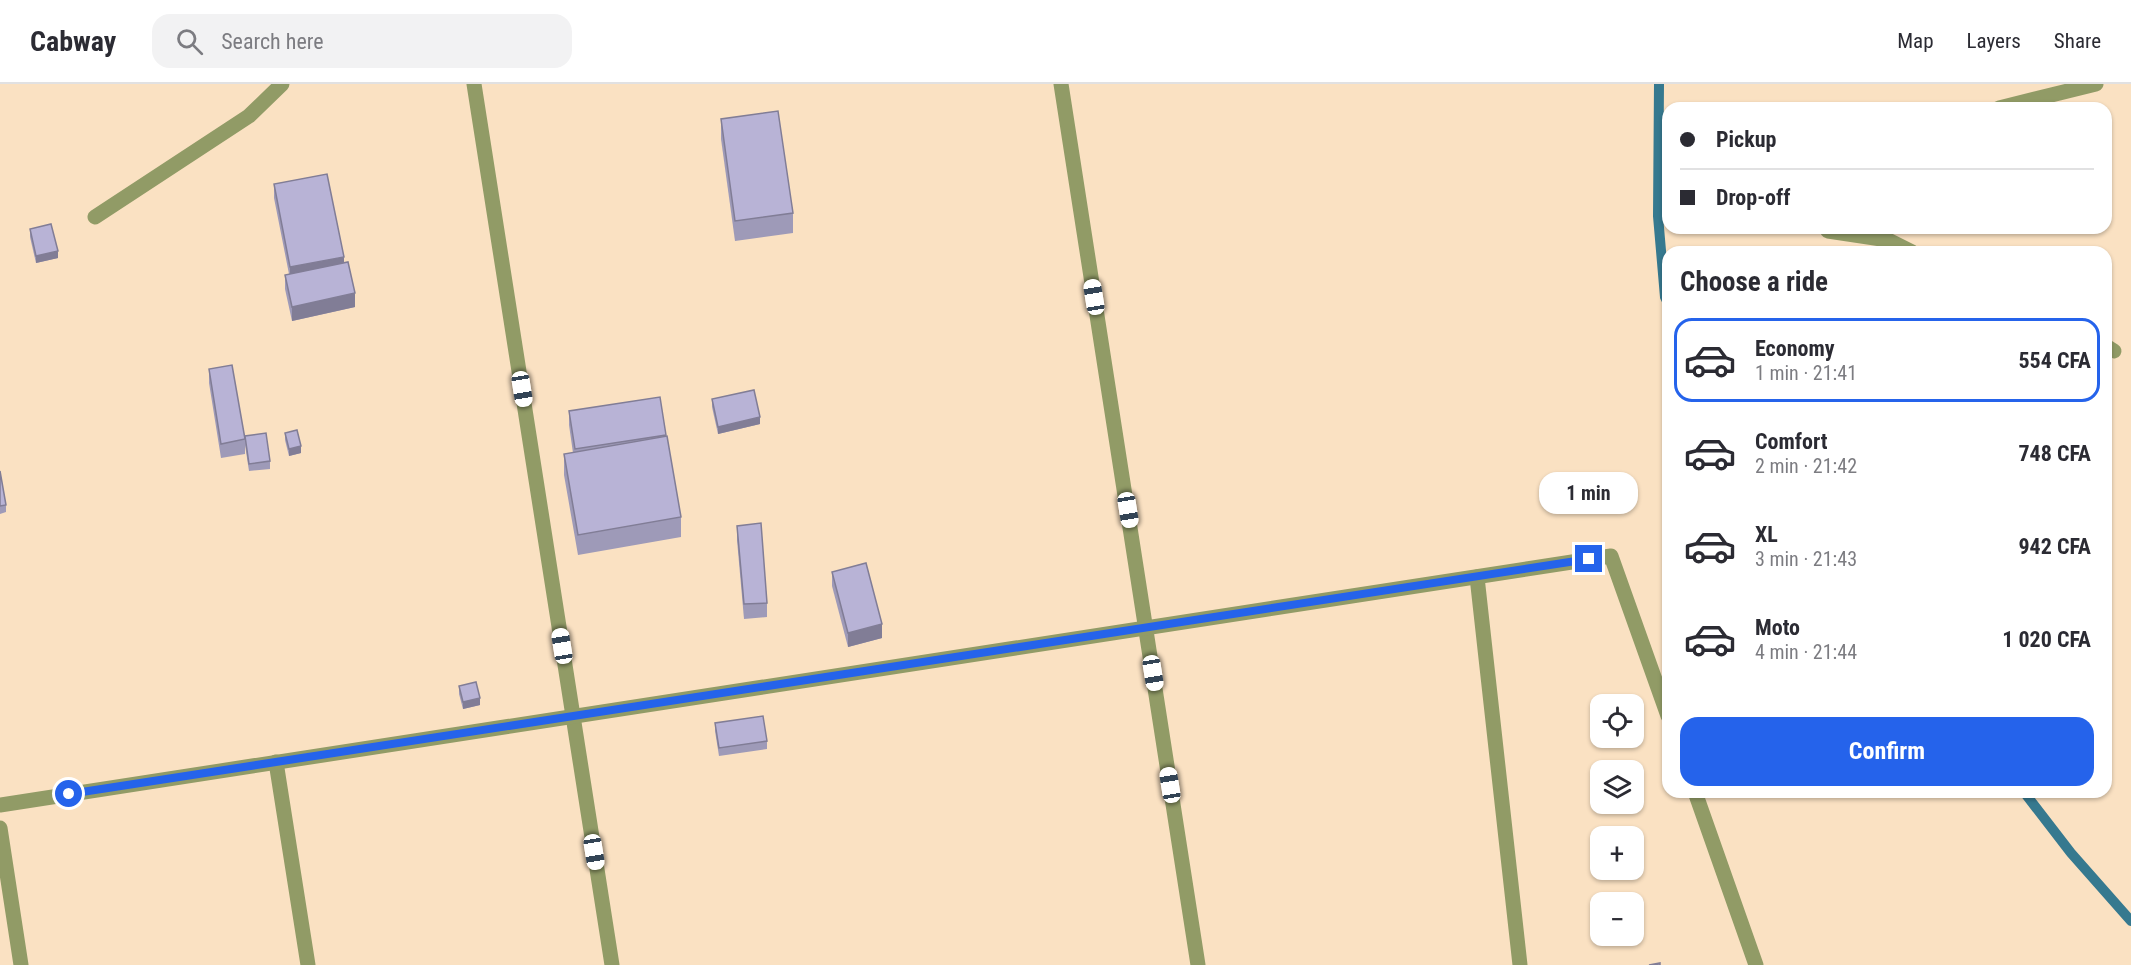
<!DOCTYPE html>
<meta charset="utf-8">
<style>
:root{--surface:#fff;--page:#f2f2f3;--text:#2b2b33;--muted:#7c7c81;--line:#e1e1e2;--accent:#2563eb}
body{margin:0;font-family:"Roboto Condensed",sans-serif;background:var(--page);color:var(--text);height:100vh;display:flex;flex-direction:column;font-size:22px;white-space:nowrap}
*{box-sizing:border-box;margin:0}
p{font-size:20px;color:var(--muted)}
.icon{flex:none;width:33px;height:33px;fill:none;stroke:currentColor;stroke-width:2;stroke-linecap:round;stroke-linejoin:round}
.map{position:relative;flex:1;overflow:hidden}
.sheet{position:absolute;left:1662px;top:162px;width:450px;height:552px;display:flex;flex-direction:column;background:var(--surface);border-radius:18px;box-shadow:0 2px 4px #0004}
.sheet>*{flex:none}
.top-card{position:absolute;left:1662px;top:18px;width:450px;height:132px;border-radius:18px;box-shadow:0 2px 4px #0004;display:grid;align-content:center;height:132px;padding:0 18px;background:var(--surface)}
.controls{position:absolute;left:1590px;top:610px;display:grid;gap:12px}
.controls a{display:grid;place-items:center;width:54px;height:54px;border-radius:12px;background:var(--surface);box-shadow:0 2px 4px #0004;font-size:30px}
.end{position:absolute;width:27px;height:27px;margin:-14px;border:8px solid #2563eb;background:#fff;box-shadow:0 0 0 3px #fff}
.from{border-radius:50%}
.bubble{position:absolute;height:42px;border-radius:18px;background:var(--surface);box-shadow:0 2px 4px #0004;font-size:20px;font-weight:700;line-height:42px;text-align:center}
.car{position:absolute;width:18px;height:36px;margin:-18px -9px;border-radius:8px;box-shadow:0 0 4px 2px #0007;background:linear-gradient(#fff 24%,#345 0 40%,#fff 0 76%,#345 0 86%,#fff 0)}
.top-card b{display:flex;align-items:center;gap:21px;height:57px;font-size:22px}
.top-card b+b{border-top:2px solid var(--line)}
.top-card i{width:15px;height:15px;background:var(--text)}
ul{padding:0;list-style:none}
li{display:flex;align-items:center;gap:18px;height:84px;margin:0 12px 9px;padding:0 6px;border:3px solid transparent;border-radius:18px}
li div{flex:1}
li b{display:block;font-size:22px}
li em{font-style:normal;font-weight:700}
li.current{border-color:var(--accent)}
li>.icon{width:54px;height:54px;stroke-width:1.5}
h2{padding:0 18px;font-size:27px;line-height:72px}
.button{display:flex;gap:12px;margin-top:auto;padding:12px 18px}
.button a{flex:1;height:69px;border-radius:18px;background:var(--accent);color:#fff;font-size:24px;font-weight:700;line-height:69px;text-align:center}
header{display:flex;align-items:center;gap:36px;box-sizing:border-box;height:84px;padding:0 30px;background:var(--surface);border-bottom:2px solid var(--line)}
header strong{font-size:28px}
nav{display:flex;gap:33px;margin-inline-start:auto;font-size:21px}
.search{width:420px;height:54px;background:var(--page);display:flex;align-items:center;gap:15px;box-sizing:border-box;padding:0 21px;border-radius:18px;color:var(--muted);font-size:22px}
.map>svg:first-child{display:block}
</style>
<header>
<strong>Cabway</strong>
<div class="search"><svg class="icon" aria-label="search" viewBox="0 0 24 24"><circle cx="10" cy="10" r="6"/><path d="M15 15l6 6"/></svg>Search here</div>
<nav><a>Map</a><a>Layers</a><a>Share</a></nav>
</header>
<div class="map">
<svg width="2131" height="881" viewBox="0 0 2131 881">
<rect width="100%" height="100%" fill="#fae1c2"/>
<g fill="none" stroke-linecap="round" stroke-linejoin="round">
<g stroke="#36798f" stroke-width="10">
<path d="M1659,0l-1,132 7,81 3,6"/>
<path d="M2024,708l47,61 60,68"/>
</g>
<g stroke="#919b66" stroke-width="15">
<path d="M474,0l138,881"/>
<path d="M1061,0l137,881"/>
<path d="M1999,24l97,-24"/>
<path d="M95,133l154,-101 33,-32"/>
<path d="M1826,144l2,3 60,9 24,12"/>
<path d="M2106,262l8,5"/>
<path d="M1477,493l43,388"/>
<path d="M276,678l32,203"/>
<path d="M1695,708l61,173"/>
<path d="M0,721l1611,-249 57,160"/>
<path d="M0,744l21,137"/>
</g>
</g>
<g fill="#9e9ab8">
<path d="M721,35l72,94v20l-58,8 -14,-102z"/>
<path d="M274,100l70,79 11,44 -63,14 -7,-32v-14l4,-1 -15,-76z"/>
<path d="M30,145l28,29 -22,5 -6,-26z"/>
<path d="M209,285l36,69 25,23v8l-21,2 -4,-26v9l-24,4 -12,-75z"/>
<path d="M712,315l48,25 -42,10 -6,-27z"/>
<path d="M569,327l97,25 15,81v20l-103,18 -14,-80v-21l9,-1 -4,-28z"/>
<path d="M285,349l16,20 -12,3 -4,-16z"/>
<path d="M0,387l6,34v7l-6,2z"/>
<path d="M737,442l30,77v14l-23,2 -7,-79z"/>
<path d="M832,488l50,66 -34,9 -16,-61z"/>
<path d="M459,602l21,19 -17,4 -4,-15z"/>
<path d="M715,639l52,18v8l-48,7 -4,-25z"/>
</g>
<g fill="#817d96">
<path d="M58,167v7l-22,5v-7z"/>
<path d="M344,173v14l-54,11v-15z"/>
<path d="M355,209v14l-63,14v-14z"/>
<path d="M760,333v7l-42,10v-7z"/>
<path d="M301,362v7l-12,3v-7z"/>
<path d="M882,540v14l-34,9v-14z"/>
<path d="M480,614v7l-17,4v-7z"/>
</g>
<g fill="#b8b3d6" stroke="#817d96" stroke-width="1.5">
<path d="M778,27l15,102 -58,8 -14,-102z"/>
<path d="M327,90l17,83 -54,10 -16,-83z"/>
<path d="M51,140l7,27 -22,5 -6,-27z"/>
<path d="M348,178l7,31 -63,14 -7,-32z"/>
<path d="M232,281l13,74 -24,5 -12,-75z"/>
<path d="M754,306l6,27 -42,10 -6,-28z"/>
<path d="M660,313l6,38 -91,14 -6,-38z"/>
<path d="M297,346l4,16 -12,3 -4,-16z"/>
<path d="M266,349l4,28 -21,3 -4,-28z"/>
<path d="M667,352l14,81 -103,18 -14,-81z"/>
<path d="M0,387l6,34 -6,1z"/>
<path d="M761,439l6,80 -23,1 -7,-78z"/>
<path d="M866,479l16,61 -34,9 -16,-61z"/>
<path d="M476,598l4,16 -17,4 -4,-16z"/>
<path d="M763,632l4,25 -48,7 -4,-25z"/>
<path d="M1660,879v2h-11z"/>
</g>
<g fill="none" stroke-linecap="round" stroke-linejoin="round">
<path stroke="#2563eb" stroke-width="8" d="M69,710l1520,-235"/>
</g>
</svg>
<div class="controls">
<a><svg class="icon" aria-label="locate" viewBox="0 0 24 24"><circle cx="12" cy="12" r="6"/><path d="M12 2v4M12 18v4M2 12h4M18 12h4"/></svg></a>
<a><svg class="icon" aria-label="layers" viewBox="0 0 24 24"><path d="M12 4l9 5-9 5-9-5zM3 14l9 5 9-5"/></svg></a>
<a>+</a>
<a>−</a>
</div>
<i class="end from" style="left:69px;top:710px"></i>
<i class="end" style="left:1589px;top:475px"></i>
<div class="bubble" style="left:1539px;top:388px;width:99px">1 min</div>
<i class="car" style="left:1094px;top:213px;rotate:351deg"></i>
<i class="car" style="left:522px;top:305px;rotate:171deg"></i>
<i class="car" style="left:1128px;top:426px;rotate:171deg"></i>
<i class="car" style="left:562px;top:562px;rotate:351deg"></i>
<i class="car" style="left:1153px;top:589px;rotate:171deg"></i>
<i class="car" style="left:1170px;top:701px;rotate:351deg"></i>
<i class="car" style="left:594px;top:768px;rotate:171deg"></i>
<div class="top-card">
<b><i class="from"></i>Pickup</b>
<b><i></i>Drop-off</b>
</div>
<section class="sheet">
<h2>Choose a ride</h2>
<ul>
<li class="current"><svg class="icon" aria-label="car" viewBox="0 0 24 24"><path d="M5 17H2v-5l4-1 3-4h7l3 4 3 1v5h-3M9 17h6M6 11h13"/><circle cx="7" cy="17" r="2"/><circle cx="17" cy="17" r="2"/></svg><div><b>Economy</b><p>1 min · 21:41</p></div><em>554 CFA</em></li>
<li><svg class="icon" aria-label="car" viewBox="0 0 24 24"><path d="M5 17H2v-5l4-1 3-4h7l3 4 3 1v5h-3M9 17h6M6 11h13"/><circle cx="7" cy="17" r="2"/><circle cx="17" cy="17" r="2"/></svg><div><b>Comfort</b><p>2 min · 21:42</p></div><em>748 CFA</em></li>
<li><svg class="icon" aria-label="car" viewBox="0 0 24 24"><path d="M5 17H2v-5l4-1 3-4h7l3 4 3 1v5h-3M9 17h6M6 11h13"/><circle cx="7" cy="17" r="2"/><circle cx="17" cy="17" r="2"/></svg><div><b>XL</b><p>3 min · 21:43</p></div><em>942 CFA</em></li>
<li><svg class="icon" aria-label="car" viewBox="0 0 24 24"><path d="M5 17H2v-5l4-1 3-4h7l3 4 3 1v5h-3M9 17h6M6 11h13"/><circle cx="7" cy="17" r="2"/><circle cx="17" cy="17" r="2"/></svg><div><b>Moto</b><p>4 min · 21:44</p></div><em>1 020 CFA</em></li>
</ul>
<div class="button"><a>Confirm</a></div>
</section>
</div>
